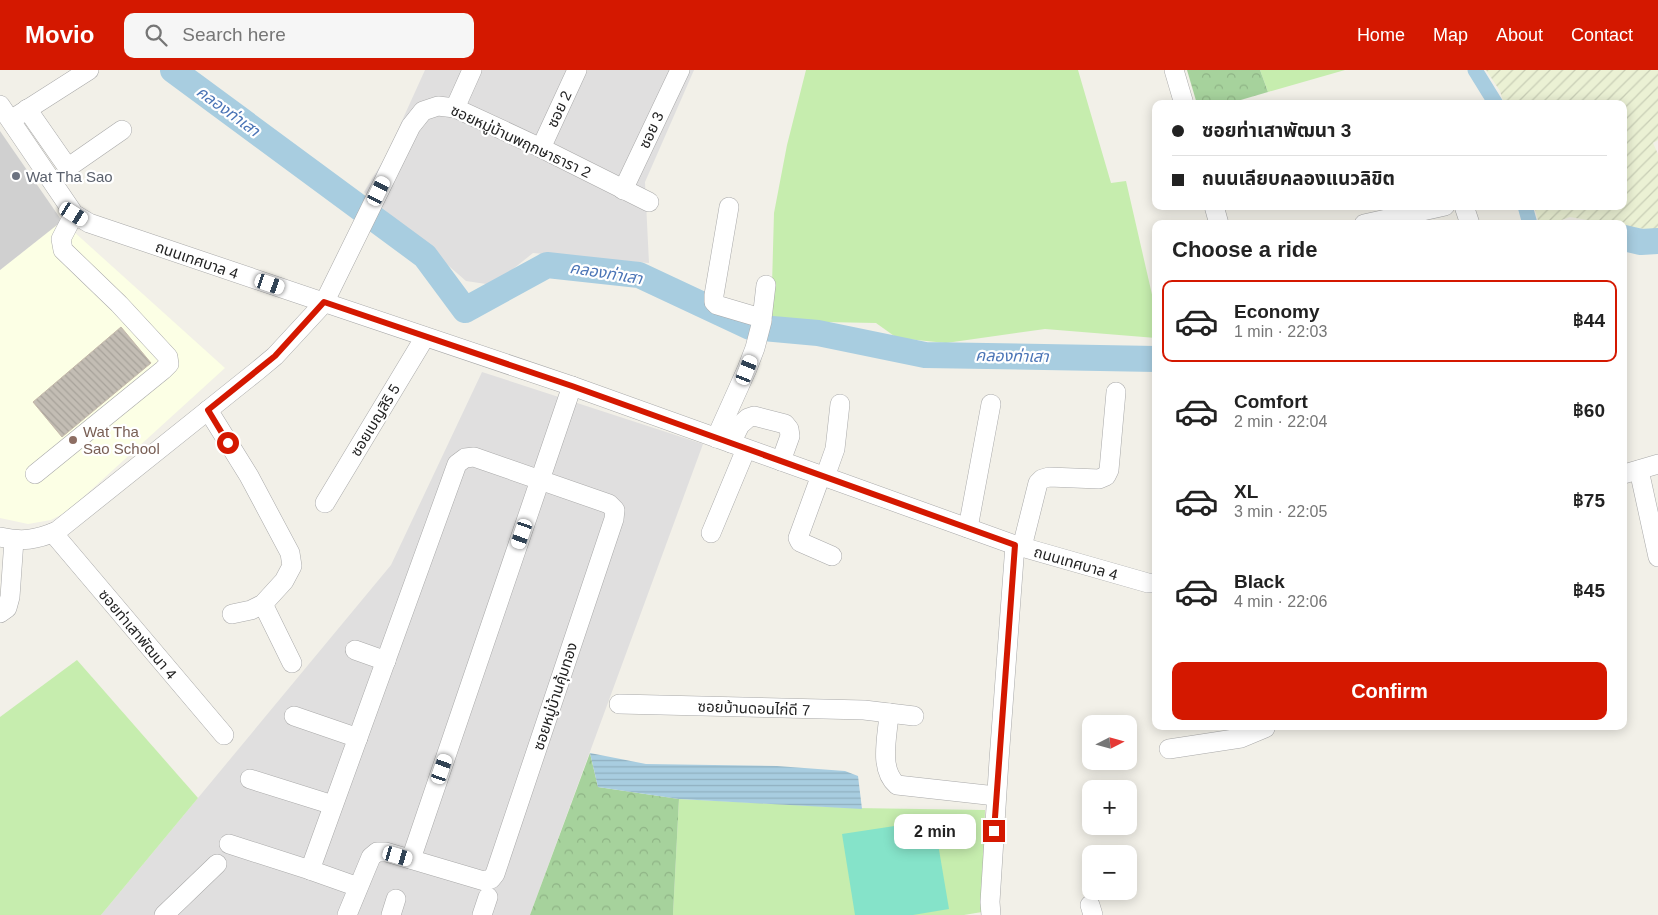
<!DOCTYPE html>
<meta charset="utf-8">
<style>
:root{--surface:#fff;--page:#f6f6f6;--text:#222;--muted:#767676;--line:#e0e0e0;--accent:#d41800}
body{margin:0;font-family:Helvetica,"Noto Sans Thai",sans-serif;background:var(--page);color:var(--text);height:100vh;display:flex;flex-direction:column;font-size:19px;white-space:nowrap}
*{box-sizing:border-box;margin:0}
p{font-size:16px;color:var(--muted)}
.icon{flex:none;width:28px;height:28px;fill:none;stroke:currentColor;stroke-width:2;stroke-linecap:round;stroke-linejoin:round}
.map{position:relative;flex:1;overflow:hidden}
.side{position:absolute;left:1152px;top:150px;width:475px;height:510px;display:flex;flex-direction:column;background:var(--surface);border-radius:10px;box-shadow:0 2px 12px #0003}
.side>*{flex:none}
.top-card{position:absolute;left:1152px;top:30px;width:475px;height:110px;border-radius:10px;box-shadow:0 2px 12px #0003;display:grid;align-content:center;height:110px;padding:0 20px;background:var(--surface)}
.needle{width:32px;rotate:84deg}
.controls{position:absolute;left:1082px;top:645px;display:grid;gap:10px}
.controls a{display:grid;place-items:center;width:55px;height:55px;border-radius:10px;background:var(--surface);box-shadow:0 2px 12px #0003;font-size:25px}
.end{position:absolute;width:22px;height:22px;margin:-11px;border:6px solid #d41800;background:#fff;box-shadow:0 0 0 2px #fff}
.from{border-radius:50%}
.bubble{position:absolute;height:35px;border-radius:10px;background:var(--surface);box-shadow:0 2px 12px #0003;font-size:16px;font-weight:600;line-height:35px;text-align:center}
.car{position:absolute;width:15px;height:30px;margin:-15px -8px;border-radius:6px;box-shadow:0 0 4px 1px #0007;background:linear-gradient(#fff 24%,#345 0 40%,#fff 0 76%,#345 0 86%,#fff 0)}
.top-card b{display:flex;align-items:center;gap:18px;height:48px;font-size:19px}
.top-card b+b{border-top:1px solid var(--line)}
.top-card i{width:12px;height:12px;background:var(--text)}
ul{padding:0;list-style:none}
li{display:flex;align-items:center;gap:15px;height:82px;margin:0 10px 8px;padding:0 10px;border:2px solid transparent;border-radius:10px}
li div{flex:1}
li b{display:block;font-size:19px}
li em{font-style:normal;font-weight:600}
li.on{border-color:var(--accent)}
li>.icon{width:45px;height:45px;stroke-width:1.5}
h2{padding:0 20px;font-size:22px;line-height:60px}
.button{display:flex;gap:10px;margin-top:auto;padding:10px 20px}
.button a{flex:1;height:58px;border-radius:10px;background:var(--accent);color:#fff;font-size:20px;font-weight:600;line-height:58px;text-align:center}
header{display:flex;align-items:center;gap:30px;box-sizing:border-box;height:70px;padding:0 25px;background:var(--accent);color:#fff}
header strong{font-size:24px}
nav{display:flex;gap:28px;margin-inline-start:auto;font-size:18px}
.search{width:350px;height:45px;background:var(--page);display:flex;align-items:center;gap:12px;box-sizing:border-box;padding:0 18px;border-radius:10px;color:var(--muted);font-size:19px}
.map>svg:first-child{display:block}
</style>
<header>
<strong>Movio</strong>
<div class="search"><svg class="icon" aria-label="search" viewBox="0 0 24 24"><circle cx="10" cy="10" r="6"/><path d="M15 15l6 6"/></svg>Search here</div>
<nav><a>Home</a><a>Map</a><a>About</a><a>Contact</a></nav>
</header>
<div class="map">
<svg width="1658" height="845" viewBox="0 0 1658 845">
<defs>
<pattern id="farmland-furrows" width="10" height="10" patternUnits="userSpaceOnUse" patternTransform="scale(1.25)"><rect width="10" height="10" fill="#ebf1d4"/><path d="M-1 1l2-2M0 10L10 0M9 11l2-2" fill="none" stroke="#c9ceb6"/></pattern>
<pattern id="forest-crowns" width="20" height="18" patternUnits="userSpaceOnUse" patternTransform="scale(1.25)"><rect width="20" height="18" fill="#a6d29c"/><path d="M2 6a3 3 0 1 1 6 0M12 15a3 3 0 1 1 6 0" fill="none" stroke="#8fb486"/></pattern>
<pattern id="water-rules" width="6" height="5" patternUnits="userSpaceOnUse" patternTransform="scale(1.25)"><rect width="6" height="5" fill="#a8cde0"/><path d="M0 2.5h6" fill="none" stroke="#90b0c0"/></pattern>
<pattern id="building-back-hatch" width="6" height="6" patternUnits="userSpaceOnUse" patternTransform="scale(1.25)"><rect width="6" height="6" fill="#c3bdb4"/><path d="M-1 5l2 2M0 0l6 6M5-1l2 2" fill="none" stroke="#a7a29a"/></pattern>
</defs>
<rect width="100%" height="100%" fill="#f2f0e8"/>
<g fill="#e0dfdf">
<path d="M425,0h269l-49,112 4,81 -116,-10 -40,32 -27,-4 -102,-89 22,-36z"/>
<path d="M482,302l221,72 -173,471h-429l290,-350z"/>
</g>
<path fill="#fcffe5" d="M62,151l163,147 -157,143 -17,9 -23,4 -28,-6v-248z"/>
<path fill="#d0d0d0" d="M0,61l62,90 -62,49z"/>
<path fill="url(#farmland-furrows)" d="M1486,0h172v70l-5,3 5,11v77l-34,-5v-2h-14l-40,-7 -20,7h-11l-5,-18h90v-102h-120l-4,-13z"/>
<g fill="#c6edae">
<path d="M806,0h272l33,113 15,-2 30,131v26l-111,-9 -99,14 -49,-5 -21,-15 -105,-2 3,-108 13,-68z"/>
<path d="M1260,0h85l-77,22z"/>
<path d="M77,590l121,138 -97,117h-101v-198z"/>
<path d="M679,729l176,9 130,2 -3,102 -18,3h-291z"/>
</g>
<g fill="url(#forest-crowns)">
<path d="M1187,0h73l8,22 -41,12h-30z"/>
<path d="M590,683l8,34 81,12 -6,116h-143z"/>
</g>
<path fill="#85e3c9" d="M934,750l15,89 -36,6h-58l-13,-81z"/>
<path fill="url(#water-rules)" d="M590,683l56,11 131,2 68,5 13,5 4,33 -183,-10 -81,-12z"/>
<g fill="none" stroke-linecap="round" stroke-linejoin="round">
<g stroke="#a8cde0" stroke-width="15">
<path d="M1475,0l21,34"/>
<path d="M1525,136l5,18"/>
</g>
<g stroke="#a8cde0" stroke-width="26">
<path d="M173,0l252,186 40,54 82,-45 92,10 111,52 68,6 107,22 231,4"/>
<path d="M1624,168l17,4 17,-1"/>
</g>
</g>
<path fill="url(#building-back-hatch)" stroke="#c5b9aa" d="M121,257l30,36 -89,74 -29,-35z"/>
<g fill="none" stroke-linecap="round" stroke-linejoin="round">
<defs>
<g id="minor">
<path d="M1174,0l10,34"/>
<path d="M0,35l74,109 15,9 483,163 443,159 133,38h8"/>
<path d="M455,38l17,-38"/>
<path d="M27,39l39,56 7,-1 49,-34"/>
<path d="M17,46l72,-46"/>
<path d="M541,78l36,-78"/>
<path d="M623,120l57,-120"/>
<path d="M1214,136l5,18"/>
<path d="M1464,136l6,18"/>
<path d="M1364,154l81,-18"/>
<path d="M762,249l4,-34"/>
<path d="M208,340l41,66 41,77 2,13 -8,15 -21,23 -12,6 -19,4"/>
<path d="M716,368l31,-69 8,-21 7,-27 -1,-3 -44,-13 -3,-3v-7l15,-88"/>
<path d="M731,373l9,-18 8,-7 6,-2 31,8 4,5 1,7 -9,25"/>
<path d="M1639,400l19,87"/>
<path d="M35,404l128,-104 6,-6 -1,-7 -49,-53 -56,-54 -2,-11 13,-25"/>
<path d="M1624,404l34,-10"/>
<path d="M821,405l-23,63 2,4 32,14"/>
<path d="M825,407l10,-28 5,-45"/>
<path d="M325,433l100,-166"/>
<path d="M968,458l23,-124"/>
<path d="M53,463l171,202"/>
<path d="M711,463l35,-84"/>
<path d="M0,467c22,5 36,3 57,-6l200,-160 18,-15 49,-53 87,-177 12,-15 15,-5 17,2 86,40 108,54"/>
<path d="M1022,477l16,-64 4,-4 7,-2 50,2 7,-3 3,-6 7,-78"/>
<path d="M263,534l29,59"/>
<path d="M0,543l7,-5 3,-11 4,-57"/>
<path d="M355,580l31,11"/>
<path d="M619,634l245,6 25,3c-1,22 -11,56 8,72l99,11"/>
<path d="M889,643l25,3"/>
<path d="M294,646l64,22"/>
<path d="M1169,679l72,-11 24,-10v-2"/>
<path d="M250,709l83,26"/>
<path d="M229,774l81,26 48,17"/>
<path d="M411,789l161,-473"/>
<path d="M310,800l147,-406 8,-6 9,-1 135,47 6,6 -1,9 -119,355 -4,5 -7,2 -98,-29h-9l-6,5 -24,58"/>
<path d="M1090,835l3,10"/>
<path d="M164,845l53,-51"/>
<path d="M391,845l5,-16"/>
<path d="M482,845l6,-18"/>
<path d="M991,845l-1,-13 9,-142 16,-215"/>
</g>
</defs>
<use href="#minor" stroke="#a9a9a9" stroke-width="20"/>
<use href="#minor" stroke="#fff" stroke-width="19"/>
</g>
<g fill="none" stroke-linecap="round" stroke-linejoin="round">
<path stroke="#d41800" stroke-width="6" d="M228,373l-20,-33 67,-54 49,-54 248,84 443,159 -21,286"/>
</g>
<circle fill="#6b7280" stroke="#fff" stroke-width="2" cx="16" cy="106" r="5"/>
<circle fill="#8d6e63" stroke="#fff" stroke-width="2" cx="73" cy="370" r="5"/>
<g text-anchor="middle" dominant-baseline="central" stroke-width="4.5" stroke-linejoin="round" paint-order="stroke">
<g font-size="15" fill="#222" stroke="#fff">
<text transform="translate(559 39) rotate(-65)">ซอย 2</text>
<text transform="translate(651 60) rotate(-65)">ซอย 3</text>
<text transform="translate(521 71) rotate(25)">ซอยหมู่บ้านพฤกษาธารา 2</text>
<text transform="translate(197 190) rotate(19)">ถนนเทศบาล 4</text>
<text transform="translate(375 350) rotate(-59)">ซอยเบญสิริ 5</text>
<text transform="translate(1076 493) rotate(16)">ถนนเทศบาล 4</text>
<text transform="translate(138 564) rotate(50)">ซอยท่าเสาพัฒนา 4</text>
<text transform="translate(555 626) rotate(-72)">ซอยหมู่บ้านคุ้มทอง</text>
<text transform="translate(754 638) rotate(2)">ซอยบ้านดอนไก่ดี 7</text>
</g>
<g font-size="15" fill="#5b616d" stroke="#fff" text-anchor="start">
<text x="26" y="106">Wat Tha Sao</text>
</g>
<g font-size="15" fill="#785e54" stroke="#fff" text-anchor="start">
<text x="83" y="361">Wat Tha<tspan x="83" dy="17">Sao School</tspan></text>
</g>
<g font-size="16" font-style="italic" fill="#4a74b6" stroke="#fff">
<text transform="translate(228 41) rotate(36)">คลองท่าเสา</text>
<text transform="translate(606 203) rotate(9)">คลองท่าเสา</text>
<text transform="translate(1012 286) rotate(1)">คลองท่าเสา</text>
</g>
</g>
</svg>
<div class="controls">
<a><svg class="needle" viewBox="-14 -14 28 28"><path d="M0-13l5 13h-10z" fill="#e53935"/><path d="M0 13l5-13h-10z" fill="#767676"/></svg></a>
<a>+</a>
<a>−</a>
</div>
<i class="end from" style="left:228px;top:373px"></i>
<i class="end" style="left:994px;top:761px"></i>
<div class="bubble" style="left:894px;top:744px;width:82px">2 min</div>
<i class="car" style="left:379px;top:121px;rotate:26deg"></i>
<i class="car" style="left:74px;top:144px;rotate:122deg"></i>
<i class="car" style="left:270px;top:214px;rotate:109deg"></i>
<i class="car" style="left:747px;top:300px;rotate:22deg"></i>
<i class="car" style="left:522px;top:464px;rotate:199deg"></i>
<i class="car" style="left:442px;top:699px;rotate:19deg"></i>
<i class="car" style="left:398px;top:786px;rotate:106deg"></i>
<div class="top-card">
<b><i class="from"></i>ซอยท่าเสาพัฒนา 3</b>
<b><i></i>ถนนเลียบคลองแนวลิขิต</b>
</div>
<section class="side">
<h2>Choose a ride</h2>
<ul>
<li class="on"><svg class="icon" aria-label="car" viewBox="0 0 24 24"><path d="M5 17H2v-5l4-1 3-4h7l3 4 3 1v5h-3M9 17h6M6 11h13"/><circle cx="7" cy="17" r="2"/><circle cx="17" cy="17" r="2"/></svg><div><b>Economy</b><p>1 min · 22:03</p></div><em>฿44</em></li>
<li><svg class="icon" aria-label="car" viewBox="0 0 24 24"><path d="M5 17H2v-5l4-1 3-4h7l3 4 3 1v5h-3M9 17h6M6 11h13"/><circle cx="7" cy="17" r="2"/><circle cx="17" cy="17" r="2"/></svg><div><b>Comfort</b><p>2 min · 22:04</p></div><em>฿60</em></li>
<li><svg class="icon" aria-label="car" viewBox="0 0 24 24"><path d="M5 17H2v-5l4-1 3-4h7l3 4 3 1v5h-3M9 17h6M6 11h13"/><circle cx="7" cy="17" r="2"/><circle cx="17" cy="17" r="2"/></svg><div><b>XL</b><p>3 min · 22:05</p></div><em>฿75</em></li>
<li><svg class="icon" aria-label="car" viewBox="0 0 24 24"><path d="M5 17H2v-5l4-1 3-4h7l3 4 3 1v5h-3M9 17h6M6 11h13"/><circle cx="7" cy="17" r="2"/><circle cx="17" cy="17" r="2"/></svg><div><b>Black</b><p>4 min · 22:06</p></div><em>฿45</em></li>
</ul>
<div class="button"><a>Confirm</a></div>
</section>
</div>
